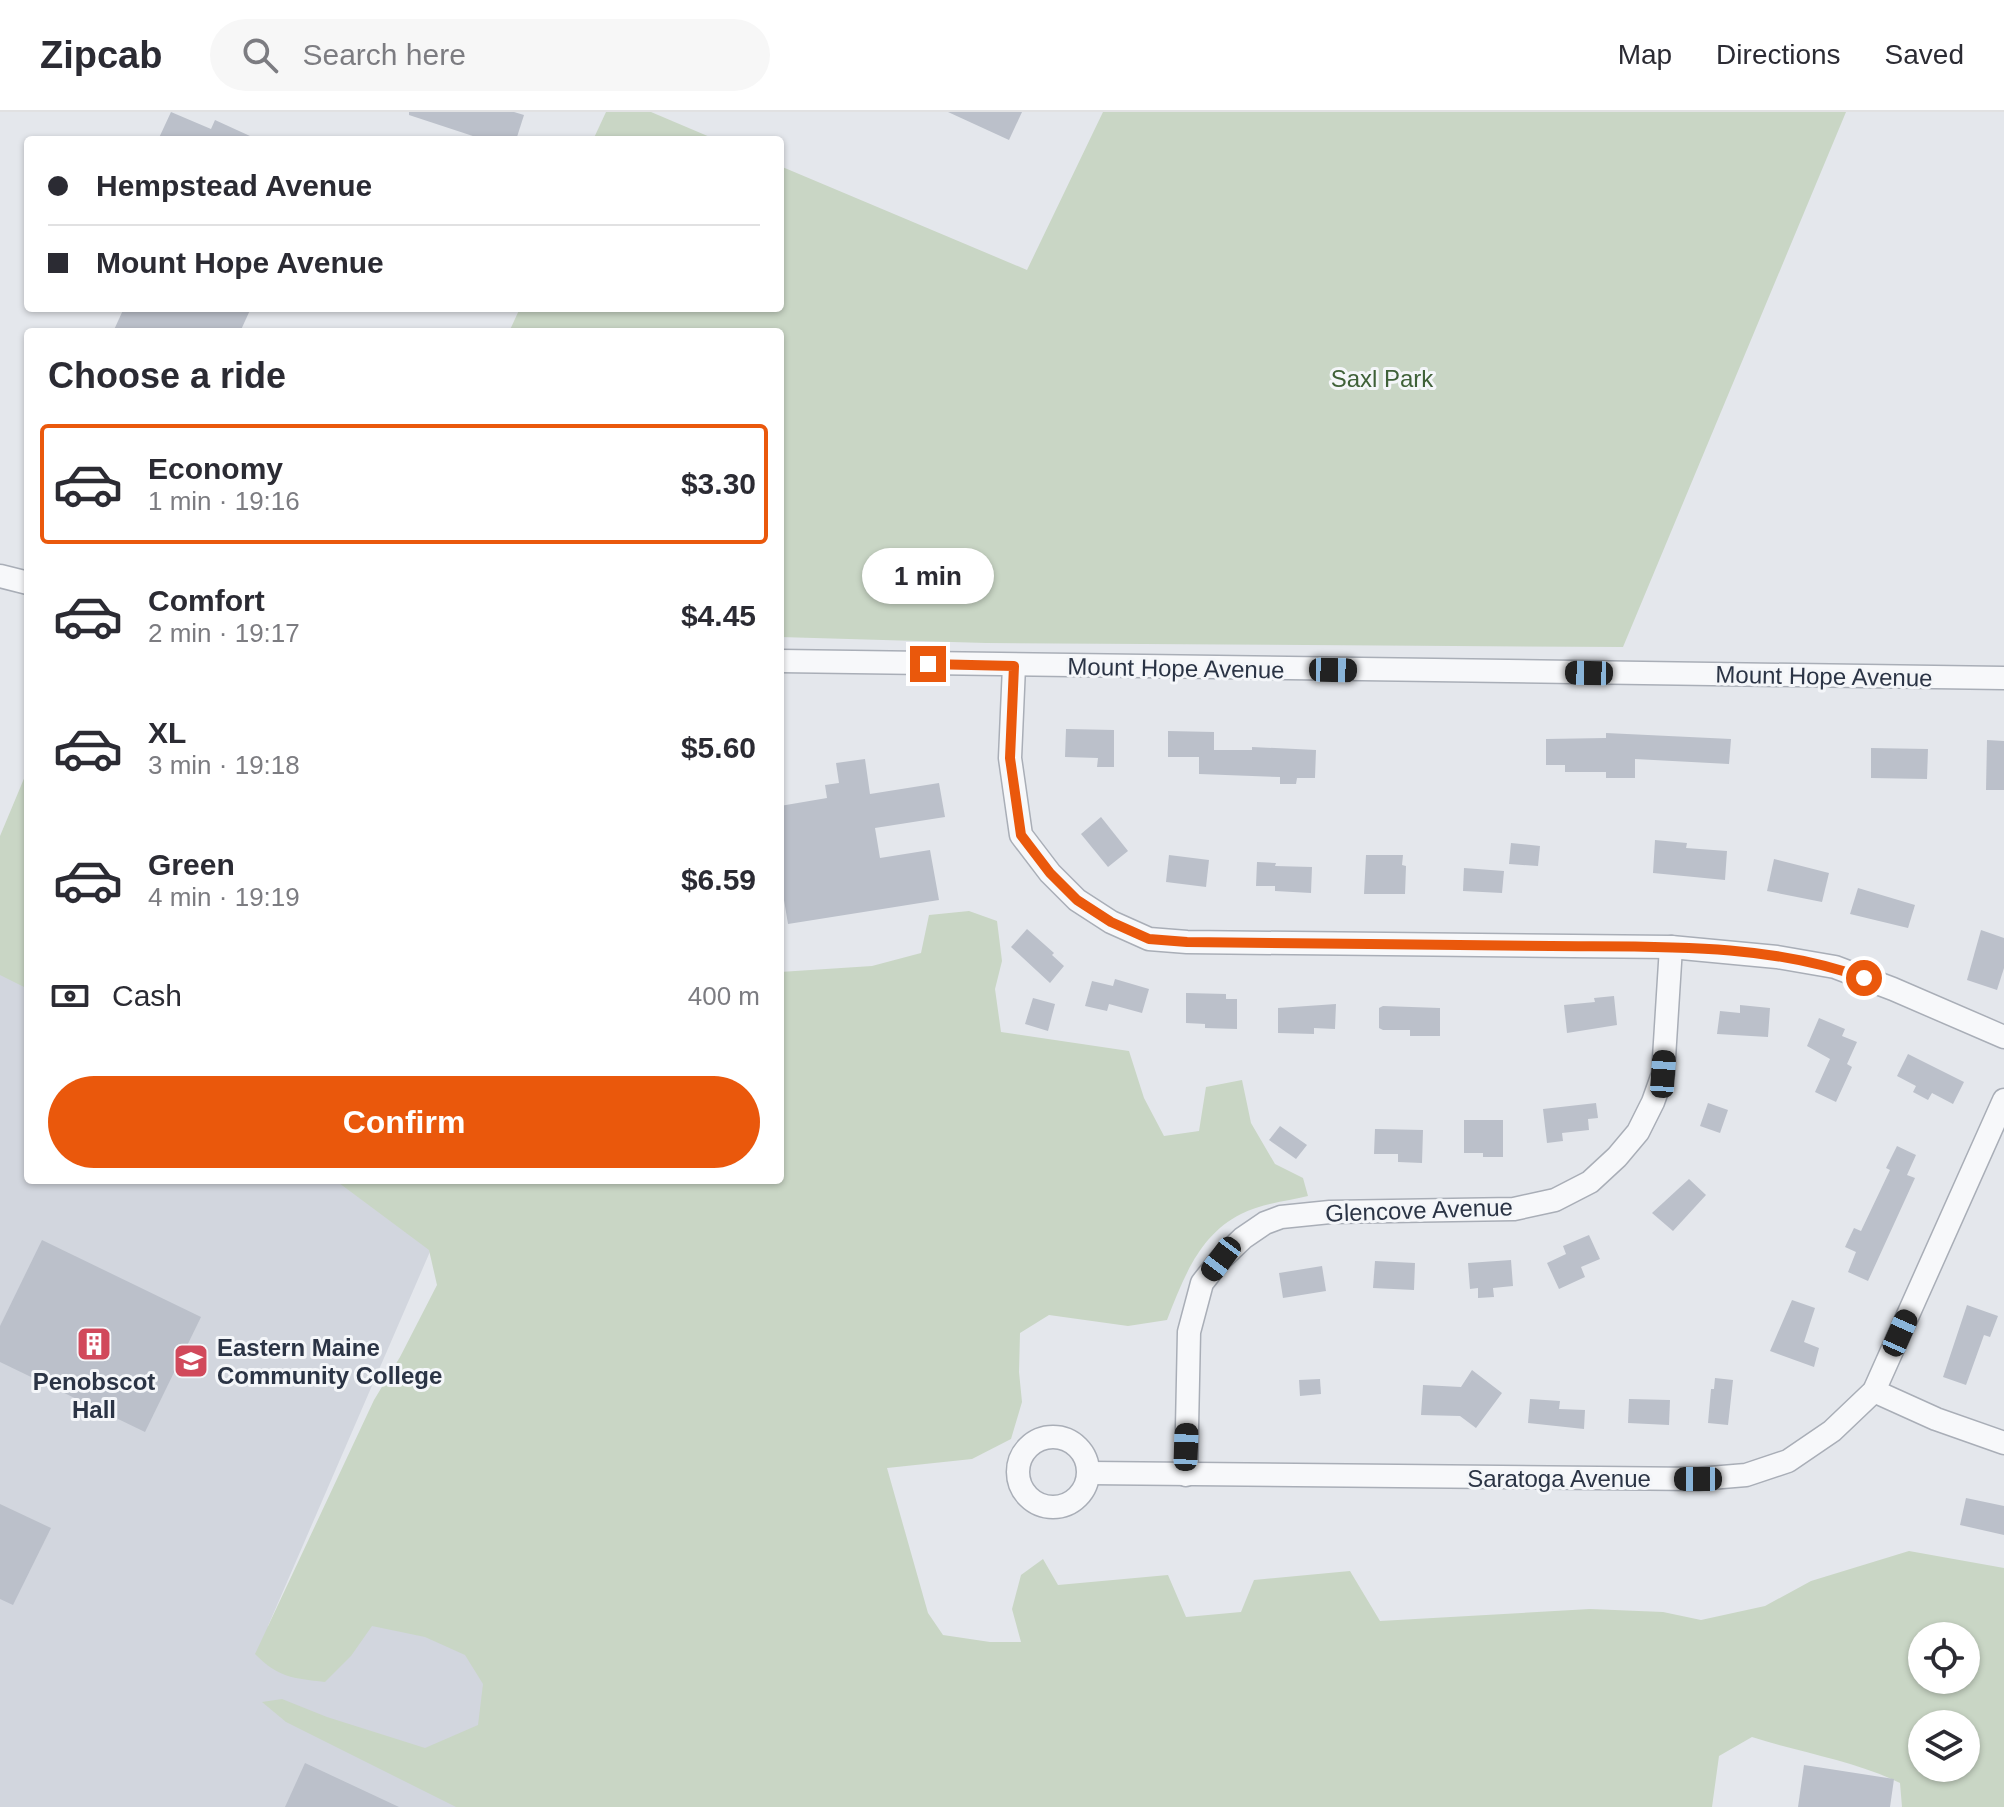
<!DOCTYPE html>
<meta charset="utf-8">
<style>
:root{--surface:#fff;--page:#f7f7f7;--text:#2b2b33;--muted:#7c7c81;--line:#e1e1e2;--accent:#ea580c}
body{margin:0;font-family:Arial,sans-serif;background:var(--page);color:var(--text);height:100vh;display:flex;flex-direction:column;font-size:30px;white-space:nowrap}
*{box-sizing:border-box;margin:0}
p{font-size:26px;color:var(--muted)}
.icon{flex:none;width:44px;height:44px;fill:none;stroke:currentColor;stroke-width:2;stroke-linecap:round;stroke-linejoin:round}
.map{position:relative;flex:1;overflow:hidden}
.panel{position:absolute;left:24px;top:216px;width:760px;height:856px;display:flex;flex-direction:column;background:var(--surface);border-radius:8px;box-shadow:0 2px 6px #0004}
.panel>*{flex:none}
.guide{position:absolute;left:24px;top:24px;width:760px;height:176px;border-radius:8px;box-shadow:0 2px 6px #0004;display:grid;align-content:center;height:176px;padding:0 24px;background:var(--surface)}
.fabs{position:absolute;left:1908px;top:1510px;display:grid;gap:16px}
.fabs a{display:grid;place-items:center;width:72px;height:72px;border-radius:50%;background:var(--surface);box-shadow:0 2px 6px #0004;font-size:40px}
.end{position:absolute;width:36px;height:36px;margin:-18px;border:10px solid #ea580c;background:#fff;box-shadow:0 0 0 4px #fff}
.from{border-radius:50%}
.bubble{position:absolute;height:56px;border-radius:28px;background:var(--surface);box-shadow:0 2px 6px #0004;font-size:26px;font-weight:600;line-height:56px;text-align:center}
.car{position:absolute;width:24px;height:48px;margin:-24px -12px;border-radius:10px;box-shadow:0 0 6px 2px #0007;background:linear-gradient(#222 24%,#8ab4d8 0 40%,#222 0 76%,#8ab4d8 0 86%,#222 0)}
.guide b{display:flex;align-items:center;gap:28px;height:76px;font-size:30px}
.guide b+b{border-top:2px solid var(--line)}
.guide i{width:20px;height:20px;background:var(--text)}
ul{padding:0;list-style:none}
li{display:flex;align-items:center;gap:24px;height:120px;margin:0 16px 12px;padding:0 8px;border:4px solid transparent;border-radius:8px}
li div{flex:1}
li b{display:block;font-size:30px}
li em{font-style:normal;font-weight:600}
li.selected{border-color:var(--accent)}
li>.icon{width:72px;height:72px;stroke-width:1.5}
h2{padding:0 24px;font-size:36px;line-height:96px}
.pay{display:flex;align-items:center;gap:20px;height:88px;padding:0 24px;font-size:30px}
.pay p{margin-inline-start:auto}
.action{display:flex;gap:16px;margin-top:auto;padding:16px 24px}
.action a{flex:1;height:92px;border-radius:48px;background:var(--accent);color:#fff;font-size:32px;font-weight:600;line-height:92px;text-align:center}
header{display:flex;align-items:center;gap:48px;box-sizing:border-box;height:112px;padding:0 40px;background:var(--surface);border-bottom:2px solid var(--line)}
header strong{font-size:38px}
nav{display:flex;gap:44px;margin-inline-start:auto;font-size:28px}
.search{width:560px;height:72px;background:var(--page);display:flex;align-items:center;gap:20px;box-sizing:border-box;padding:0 28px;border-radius:44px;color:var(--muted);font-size:30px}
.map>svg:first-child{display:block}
</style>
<header>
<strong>Zipcab</strong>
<div class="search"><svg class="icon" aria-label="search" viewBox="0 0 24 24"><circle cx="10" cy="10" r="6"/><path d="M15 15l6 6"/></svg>Search here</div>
<nav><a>Map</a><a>Directions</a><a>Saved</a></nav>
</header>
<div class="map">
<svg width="2004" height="1695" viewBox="0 0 2004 1695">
<rect width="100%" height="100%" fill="#e4e7ec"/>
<path fill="#d2d6de" d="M28,686v382h433l-193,446 441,-85 -115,266h-594v-953z"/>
<g fill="#c9d6c5" fill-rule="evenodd">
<path d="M606,0h45l66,28h-124z"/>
<path d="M1103,0h743l-223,535 -637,-4 -206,-6v-305h-271l11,-24h260v-142l247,104z"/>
<path d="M28,657v149l-3,6 3,2v63l-28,-14v-139z"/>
<path d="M969,799l28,10 5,40 -7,28 6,43 128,19 15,47 20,38 35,-5 7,-44 36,-7 9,43 24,41 28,14 5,18c-21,5 -48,8 -67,18 -42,21 -58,65 -74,106l-39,6 -79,-11 -29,18 -1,39 3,30 -11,37 -39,20 -85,9 41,145 15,22 47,7h31l-9,-33 9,-34 22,-16 15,26 110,-10 18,42 55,-5 13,-32 96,-9 30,50 210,-12 73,3 38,8 64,-14 46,-25 98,-30 95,17v239h-102l-2,-24c-47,-23 -99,-30 -148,-46l-33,19 -7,51h-1256l-170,-85 -24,-20 20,-3 45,18 98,31 53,-23 5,-41 -18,-29 -40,-18 -53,-11 -21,30 -26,26c-33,-4 -46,-4 -70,-28l119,-254 26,-43 37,-72 -8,-35 -94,-70h445v-208l92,-6 49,-13 8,-38zM1922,1524h44v44h-44zM1922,1612h44v44h-44z"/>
</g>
<g fill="#bbc0ca">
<path d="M171,0l40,17 4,-9 44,20h-101z"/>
<path d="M409,0h105l10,3 -8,25h-31l-76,-25z"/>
<path d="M948,0h74l-13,28z"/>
<path d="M124,196h127l-11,24h-127z"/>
<path d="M1066,617l48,1v37h-17l1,-9 -33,-1z"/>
<path d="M1168,619l46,1v18h38v-3l64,3 -1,28h-18l-1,6h-16v-7l-81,-3v-17h-31z"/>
<path d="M1606,621l125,6 -2,25 -94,-5v19h-29v-6h-41v-7h-19v-26l60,-1z"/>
<path d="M1987,628l17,1v49h-18z"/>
<path d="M1871,636l57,1 -1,30 -56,-1z"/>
<path d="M865,647l5,35 69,-11 6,34 -70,11 5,30 50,-8 9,50 -151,24 -8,-48v-70l47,-8 -2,-13 14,-2 -3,-20z"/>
<path d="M1101,705l27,34 -20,16 -27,-33z"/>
<path d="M1655,728l32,3 -1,5 41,3 -2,29 -72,-7z"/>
<path d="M1511,731l29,3 -2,20 -29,-2z"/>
<path d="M1169,743l40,5 -3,27 -40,-5z"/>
<path d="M1366,743h37l-1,10 4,1 -1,28h-41z"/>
<path d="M1774,747l55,14 -7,29 -55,-11z"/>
<path d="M1257,750l19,1 -1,3 37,1 -1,26 -36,-2v-5h-19z"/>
<path d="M1464,756l40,3 -2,22 -39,-2z"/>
<path d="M1858,776l57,17 -7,23 -58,-14z"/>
<path d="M1027,817l27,24 -2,2 12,11 -14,17 -39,-36z"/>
<path d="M1981,818l23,8v30l-7,22 -30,-10z"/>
<path d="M1115,867l34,10 -7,24 -33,-9 -2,7 -22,-5 7,-25 21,5z"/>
<path d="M1186,881l40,1v5h11v30l-32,-1v-4l-19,-1z"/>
<path d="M1614,884l3,29 -50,8 -3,-28 31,-3 -1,-4z"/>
<path d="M1033,886l22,6 -7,27 -23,-7z"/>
<path d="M1336,892l-1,25 -21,-1v6l-36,-1v-25z"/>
<path d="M1740,893l30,3 -2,29 -51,-3 3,-23 20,2z"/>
<path d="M1383,894l57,2v28h-30v-6h-27l-4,-2v-20z"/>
<path d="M1819,906l26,11 -3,7 15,6 -10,22 5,3 -16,35 -21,-10 15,-33 -23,-13z"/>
<path d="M1908,942l56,28 -11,22 -21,-11 -4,7 -15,-8 3,-6 -19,-10z"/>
<path d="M1596,991l2,15 -10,1 1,11 -27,3 1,8 -16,2 -4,-34z"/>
<path d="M1708,991l20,7 -8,23 -20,-7z"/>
<path d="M1464,1008h39v37h-20v-4h-19z"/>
<path d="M1280,1014l27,19 -11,14 -27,-19z"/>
<path d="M1375,1017l48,1 -1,33 -24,-1v-8h-24z"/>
<path d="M1897,1034l19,9 -9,20 8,3 -47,103 -20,-9 8,-20 -11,-5 9,-19 7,3 29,-61 -4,-2z"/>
<path d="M1689,1067l17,16 -33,36 -21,-18z"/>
<path d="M1589,1123l11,24 -19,8 4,10 -26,12 -12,-26 19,-9 -3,-8z"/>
<path d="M42,1128l159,77 -56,115 -145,-70v-36z"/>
<path d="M1511,1148l2,26 -20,2 1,9 -16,1v-10l-8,1 -2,-26z"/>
<path d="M1375,1149l40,2 -1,27 -41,-2z"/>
<path d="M1322,1154l4,25 -43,7 -4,-25z"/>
<path d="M1792,1188l23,8 -11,34 15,6 -5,19 -44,-16z"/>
<path d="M1967,1193l31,11 -8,21 -6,-2 -18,50 -23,-8z"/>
<path d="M1472,1258l30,23 -26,35 -16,-12 -39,-1 2,-30 38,2z"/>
<path d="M1715,1266l18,2 -5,45 -20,-2 3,-34h3z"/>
<path d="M1320,1267l1,15 -21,2 -1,-16z"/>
<path d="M1530,1287l30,2 -1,8 26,1 -1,19 -56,-6z"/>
<path d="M1629,1287l41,1 -1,25 -41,-2z"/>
<path d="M1966,1386l38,8v29l-44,-10z"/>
<path d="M0,1392l51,24 -38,77 -13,-6z"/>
<path d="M305,1651l94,44h-114z"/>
<path d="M1804,1653l90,14 -4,28h-92z"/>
</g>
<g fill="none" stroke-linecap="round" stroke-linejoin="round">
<defs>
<g id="minor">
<path d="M0,464l28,7"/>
<path d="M780,549l1224,17"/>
<path d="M1014,554l-4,92 11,77 29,38 27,27 34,22 38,17 38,3 484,5 106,10 58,10 58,22 111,48"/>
<path d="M1874,1279l62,28 68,24"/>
<circle cx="1053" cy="1360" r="35"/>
<path d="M1089,1361l609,6 48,-4 42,-14 44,-30 42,-40 130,-291"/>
<path d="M1186,1363l3,-143 13,-49 19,-24 22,-21 22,-15 16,-6 49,-5 184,-3 41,-9 35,-18 27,-25 21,-25 15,-30 10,-28 8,-127"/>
</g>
</defs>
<use href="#minor" stroke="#a9aeb7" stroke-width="25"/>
<use href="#minor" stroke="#f7f8fa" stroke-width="22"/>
</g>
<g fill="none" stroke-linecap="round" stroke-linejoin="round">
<path stroke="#ea580c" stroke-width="10" d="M928,552l86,2 -4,92 11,77 29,38 27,27 34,22 38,17 38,3c121,2 243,2 364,4 104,1 215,-4 313,32"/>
</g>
<defs>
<symbol id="building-square" viewBox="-11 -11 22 22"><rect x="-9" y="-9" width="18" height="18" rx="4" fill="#d1495b" stroke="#f4f6f9"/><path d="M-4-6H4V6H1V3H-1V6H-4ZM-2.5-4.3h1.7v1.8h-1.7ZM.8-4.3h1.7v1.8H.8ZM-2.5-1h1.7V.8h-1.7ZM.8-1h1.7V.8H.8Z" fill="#fff"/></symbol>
<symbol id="university-square" viewBox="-11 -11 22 22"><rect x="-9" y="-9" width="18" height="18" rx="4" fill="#d1495b" stroke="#f4f6f9"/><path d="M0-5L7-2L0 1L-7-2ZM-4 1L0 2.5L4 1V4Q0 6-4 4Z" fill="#fff"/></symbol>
</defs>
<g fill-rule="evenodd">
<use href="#building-square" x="74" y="1212" width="40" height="40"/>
<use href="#university-square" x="171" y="1229" width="40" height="40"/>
</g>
<g text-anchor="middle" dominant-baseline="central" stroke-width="6" stroke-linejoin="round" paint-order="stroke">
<g font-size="24" fill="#3f6138" stroke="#f4f6f9">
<text x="1382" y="266">Saxl Park</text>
</g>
<g font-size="24" fill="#2b3445" stroke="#f4f6f9">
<text transform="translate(1176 556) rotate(1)">Mount Hope Avenue</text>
<text transform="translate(1824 564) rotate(1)">Mount Hope Avenue</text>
<text transform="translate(1419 1098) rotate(-2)">Glencove Avenue</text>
<text x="1559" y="1366">Saratoga Avenue</text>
</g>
<g font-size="24" font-weight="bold" fill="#2b3445" stroke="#f4f6f9" text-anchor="start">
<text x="217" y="1235">Eastern Maine<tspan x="217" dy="28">Community College</tspan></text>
<text x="94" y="1269" text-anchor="middle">Penobscot<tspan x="94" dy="28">Hall</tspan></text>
</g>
</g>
</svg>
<div class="fabs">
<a><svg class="icon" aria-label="locate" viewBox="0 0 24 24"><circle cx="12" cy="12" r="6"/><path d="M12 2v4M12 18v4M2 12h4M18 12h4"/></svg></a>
<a><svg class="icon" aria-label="layers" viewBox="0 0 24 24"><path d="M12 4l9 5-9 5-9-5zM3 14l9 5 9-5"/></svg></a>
</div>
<i class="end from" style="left:1864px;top:866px"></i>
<i class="end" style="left:928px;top:552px"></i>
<div class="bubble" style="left:862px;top:436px;width:132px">1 min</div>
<i class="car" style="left:1333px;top:558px;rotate:91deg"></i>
<i class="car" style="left:1589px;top:561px;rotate:271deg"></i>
<i class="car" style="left:1663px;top:962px;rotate:4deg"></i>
<i class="car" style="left:1221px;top:1147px;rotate:217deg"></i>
<i class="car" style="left:1900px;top:1221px;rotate:24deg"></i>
<i class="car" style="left:1186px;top:1335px;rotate:2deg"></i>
<i class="car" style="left:1698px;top:1367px;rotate:270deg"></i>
<div class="guide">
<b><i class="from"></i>Hempstead Avenue</b>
<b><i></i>Mount Hope Avenue</b>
</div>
<section class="panel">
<h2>Choose a ride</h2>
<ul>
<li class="selected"><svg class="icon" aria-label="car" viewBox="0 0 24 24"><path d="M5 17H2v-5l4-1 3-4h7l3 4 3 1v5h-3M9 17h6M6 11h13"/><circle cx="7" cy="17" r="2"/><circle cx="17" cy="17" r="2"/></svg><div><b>Economy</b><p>1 min · 19:16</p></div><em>$3.30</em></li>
<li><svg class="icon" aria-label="car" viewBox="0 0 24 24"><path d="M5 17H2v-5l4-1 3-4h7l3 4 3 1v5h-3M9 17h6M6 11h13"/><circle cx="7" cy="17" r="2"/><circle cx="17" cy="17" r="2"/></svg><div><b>Comfort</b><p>2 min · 19:17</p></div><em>$4.45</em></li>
<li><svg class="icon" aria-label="car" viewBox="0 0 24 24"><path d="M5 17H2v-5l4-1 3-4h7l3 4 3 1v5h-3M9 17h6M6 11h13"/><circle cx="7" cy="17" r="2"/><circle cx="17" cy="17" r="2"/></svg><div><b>XL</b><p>3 min · 19:18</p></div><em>$5.60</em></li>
<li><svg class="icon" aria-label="car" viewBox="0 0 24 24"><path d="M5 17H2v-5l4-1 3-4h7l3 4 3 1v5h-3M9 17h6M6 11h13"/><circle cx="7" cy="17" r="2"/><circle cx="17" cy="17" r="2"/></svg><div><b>Green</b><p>4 min · 19:19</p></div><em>$6.59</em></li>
</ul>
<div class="pay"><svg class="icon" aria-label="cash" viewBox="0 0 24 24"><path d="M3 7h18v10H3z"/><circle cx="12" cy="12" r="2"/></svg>Cash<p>400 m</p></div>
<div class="action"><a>Confirm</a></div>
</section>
</div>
